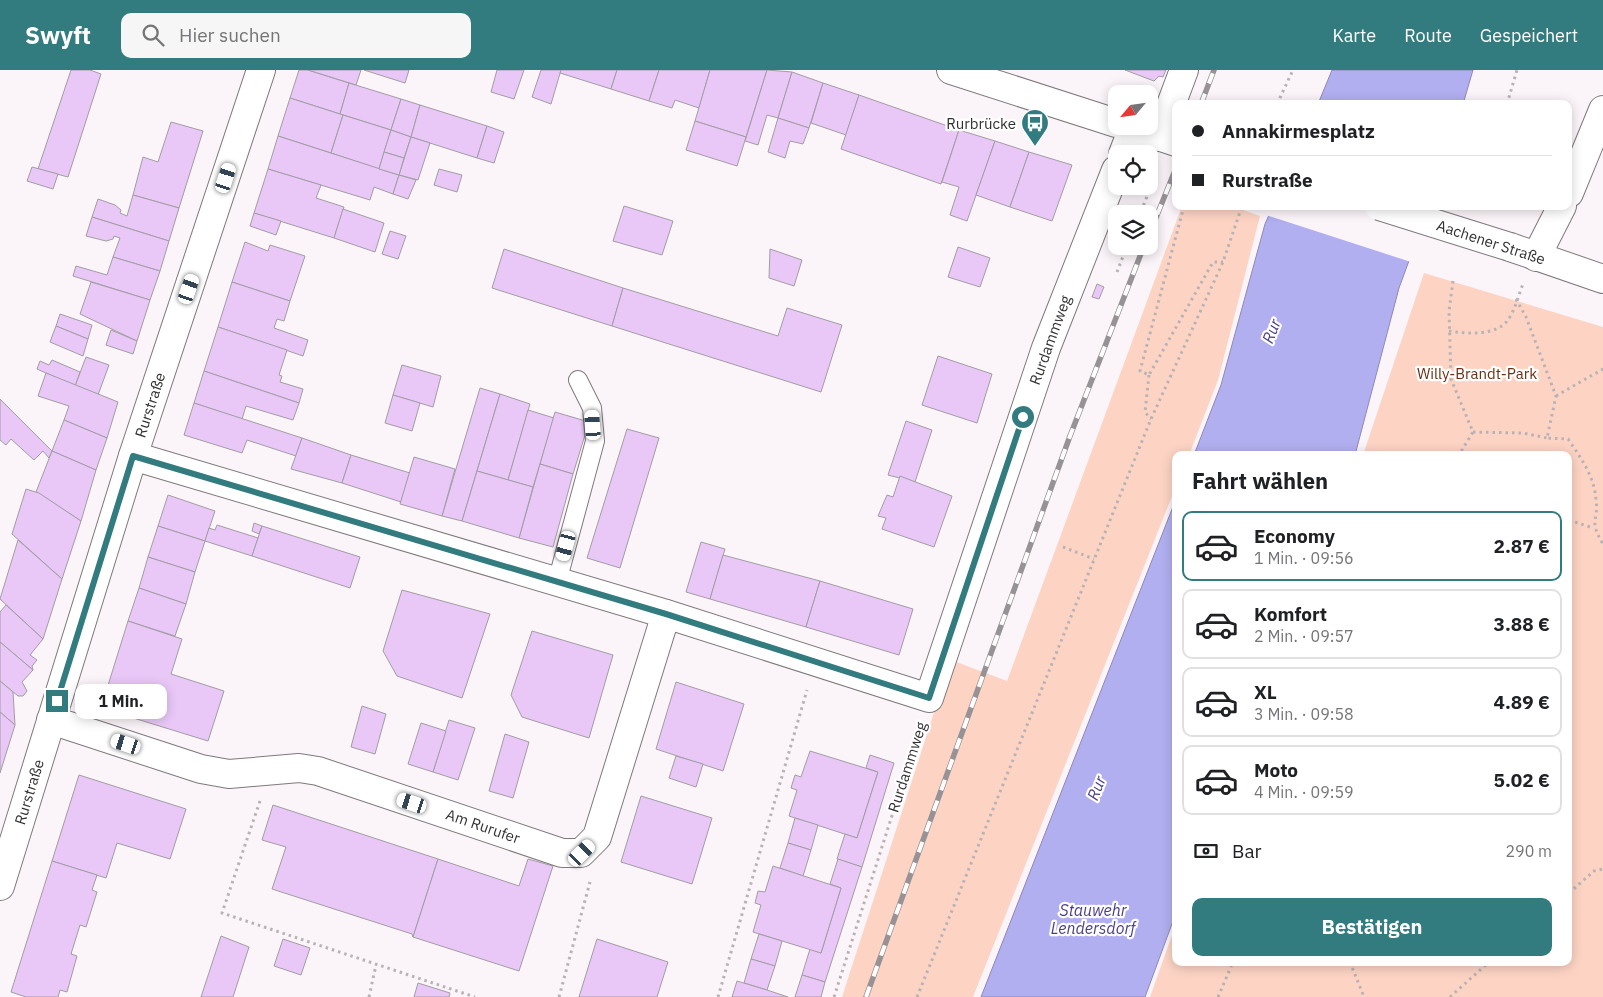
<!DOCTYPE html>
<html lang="de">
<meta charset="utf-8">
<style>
:root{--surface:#fff;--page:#f6f6f6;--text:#202124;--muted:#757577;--line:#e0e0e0;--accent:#327b7f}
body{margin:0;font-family:"IBM Plex Sans",sans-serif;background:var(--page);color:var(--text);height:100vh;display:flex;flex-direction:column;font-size:19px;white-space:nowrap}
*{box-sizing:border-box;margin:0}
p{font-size:16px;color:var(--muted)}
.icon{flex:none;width:28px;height:28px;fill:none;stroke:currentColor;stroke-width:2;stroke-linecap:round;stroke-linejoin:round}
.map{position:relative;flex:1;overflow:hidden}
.panel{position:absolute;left:1172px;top:381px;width:400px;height:515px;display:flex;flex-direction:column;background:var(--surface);border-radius:10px;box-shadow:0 2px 12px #0003}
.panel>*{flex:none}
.banner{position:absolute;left:1172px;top:30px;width:400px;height:110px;border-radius:10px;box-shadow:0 2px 12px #0003;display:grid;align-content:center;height:110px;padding:0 20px;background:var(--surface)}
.needle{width:32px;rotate:241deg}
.buttons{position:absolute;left:1108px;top:15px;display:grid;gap:10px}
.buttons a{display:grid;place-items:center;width:50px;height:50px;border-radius:10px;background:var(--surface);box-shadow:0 2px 12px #0003;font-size:25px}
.end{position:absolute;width:22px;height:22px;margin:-11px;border:6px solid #327b7f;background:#fff;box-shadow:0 0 0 2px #fff}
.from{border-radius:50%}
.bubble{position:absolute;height:35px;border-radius:10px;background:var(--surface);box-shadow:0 2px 12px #0003;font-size:16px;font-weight:800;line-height:35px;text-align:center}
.car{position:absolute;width:15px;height:30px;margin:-15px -8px;border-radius:6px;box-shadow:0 0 4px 1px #0007;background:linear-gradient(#fff 24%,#345 0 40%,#fff 0 76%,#345 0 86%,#fff 0)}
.banner b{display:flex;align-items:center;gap:18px;height:48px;font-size:19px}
.banner b+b{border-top:1px solid var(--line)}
.banner i{width:12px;height:12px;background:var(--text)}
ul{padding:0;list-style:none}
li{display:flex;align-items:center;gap:15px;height:70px;margin:0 10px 8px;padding:0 10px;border:2px solid var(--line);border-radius:10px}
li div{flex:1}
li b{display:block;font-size:19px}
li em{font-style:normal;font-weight:800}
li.on{border-color:var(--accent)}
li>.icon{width:45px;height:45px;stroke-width:1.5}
h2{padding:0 20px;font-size:22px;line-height:60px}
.pay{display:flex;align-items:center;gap:12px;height:55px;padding:0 20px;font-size:19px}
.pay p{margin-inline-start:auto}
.primary-button{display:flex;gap:10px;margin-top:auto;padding:10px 20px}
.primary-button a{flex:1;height:58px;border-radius:10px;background:var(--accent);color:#fff;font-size:20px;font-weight:800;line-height:58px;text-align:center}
header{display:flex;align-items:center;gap:30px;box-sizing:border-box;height:70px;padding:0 25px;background:var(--accent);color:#fff}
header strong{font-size:24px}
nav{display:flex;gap:28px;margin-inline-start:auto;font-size:18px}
.search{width:350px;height:45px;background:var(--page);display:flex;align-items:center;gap:12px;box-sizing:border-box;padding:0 18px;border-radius:10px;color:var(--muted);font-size:19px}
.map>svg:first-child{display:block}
</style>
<header>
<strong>Swyft</strong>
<div class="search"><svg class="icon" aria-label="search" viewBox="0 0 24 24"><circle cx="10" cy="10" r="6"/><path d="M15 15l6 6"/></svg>Hier suchen</div>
<nav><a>Karte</a><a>Route</a><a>Gespeichert</a></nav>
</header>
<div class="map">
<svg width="1603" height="927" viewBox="0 0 1603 927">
<rect width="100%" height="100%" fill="#fbf4f8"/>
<g fill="#fdd4c4">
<path d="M1182,136h50l28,10 -42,164 -29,75h-13v31l-203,511h-131l109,-337 56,21z"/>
<path d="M1424,203l179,54v670h-453l26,-73v38h393v-507h-206z"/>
</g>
<g fill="#b2aff0" stroke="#8c89b7">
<path d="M1332,0h141l-10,34h-145z"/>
<path d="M1273,136h156l-30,82 -44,167h-161l27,-70 44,-161z"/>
<path d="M1176,429v414l-31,84h-164z"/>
</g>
<path fill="#fbf4f8" d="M1270,136h162l-21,56 -145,-47z"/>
<g fill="#e9c8f8" stroke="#a19da3">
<path d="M71,0h19l11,4 -33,103 -30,-8z"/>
<path d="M299,0h9l41,13 -9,31 -50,-16z"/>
<path d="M308,0h53l-5,15z"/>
<path d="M364,0h45l-4,13z"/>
<path d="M497,0h27l-10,29 -23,-7z"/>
<path d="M541,0h20l-10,34 -19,-7z"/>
<path d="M561,0h56l-6,19 -51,-16z"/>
<path d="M617,0h42l-10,31 -38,-12z"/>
<path d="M659,0h51l-11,38 -24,-8 -3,8 -23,-7z"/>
<path d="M710,0h57l-21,67 -51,-16z"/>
<path d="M767,0l25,2 -14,46 -11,-3 -9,30 -13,-4z"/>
<path d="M1125,0h41l-3,7 -4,-1 -5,5z"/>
<path d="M792,2l31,11 -14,45 -31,-10z"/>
<path d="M349,13l52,16 -10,31 -51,-16z"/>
<path d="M823,13l36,12 -13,40 -35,-12z"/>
<path d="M859,25l100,35 -18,54 -100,-35z"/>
<path d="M290,28l53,17 -12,38 -53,-17z"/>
<path d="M401,29l19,6 -9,32 -20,-7z"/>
<path d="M420,35l67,21 -10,32 -66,-21z"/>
<path d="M343,45l48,15 -12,39 -48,-16z"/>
<path d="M778,48l31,10 -6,16 -13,-3 -5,17 -17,-6z"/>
<path d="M695,51l51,16 -9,29 -51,-16z"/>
<path d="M171,52l32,9 -24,77 -46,-13 10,-38 15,5z"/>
<path d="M487,56l17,6 -10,31 -17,-5z"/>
<path d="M391,60l20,7 -7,21 -20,-6z"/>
<path d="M959,60l36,11 -28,80 -17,-6 9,-28 -17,-5z"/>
<path d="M278,66l121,39 -6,19 -19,-7 -4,13 -102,-31z"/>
<path d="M411,67l19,6 -12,37 -19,-5z"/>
<path d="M995,71l34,11 -19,55 -34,-12z"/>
<path d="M384,82l20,6 -5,17 -20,-6z"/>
<path d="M1029,82l43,13 -20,56 -42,-14z"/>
<path d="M32,97l26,7 -5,15 -26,-8z"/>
<path d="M268,99l53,16 -5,13 28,9 -10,31 -80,-25z"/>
<path d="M439,99l23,6 -5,17 -23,-7z"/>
<path d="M399,105l17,5 -8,19 -15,-5z"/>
<path d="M133,125l46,13 -10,33 -77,-24 6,-18 17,6 6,5 -1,3 7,3z"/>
<path d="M624,136l49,15 -11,34 -49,-14z"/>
<path d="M343,139l41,14 -9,29 -41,-14z"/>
<path d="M254,143l27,8 -5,14 -26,-9z"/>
<path d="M92,147l77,24 -9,30 -47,-14 7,-19 -6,-2 -1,3 -7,2 -20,-5z"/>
<path d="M390,161l16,5 -8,23 -16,-5z"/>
<path d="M245,172l23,9 2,-6 35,11 -15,45 -58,-19z"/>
<path d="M958,177l32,11 -10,29 -32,-10z"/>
<path d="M504,179l119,39 -11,38 -120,-38z"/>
<path d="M770,179l32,11 -8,26 -25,-8z"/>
<path d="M113,187l47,14 -10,29 -77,-24 3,-10 31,9z"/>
<path d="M91,212l59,18 -13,41 -57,-27z"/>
<path d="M232,212l58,19 -6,20 -7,-2 -3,9 34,12 -5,16 -85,-29z"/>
<path d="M1097,214l7,3 -5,12 -7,-2z"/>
<path d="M623,218l155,48 9,-28 55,17 -21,67 -209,-66z"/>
<path d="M60,244l32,11 -4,14 -32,-13z"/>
<path d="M56,256l32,13 -5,17 -33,-14z"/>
<path d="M218,257l69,23 -8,25 3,1 -2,6 23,7 -4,14 -95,-32z"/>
<path d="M111,260l26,11 -4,13 -27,-9z"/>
<path d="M938,286l54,18 -15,49 -55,-18z"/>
<path d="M86,287l23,8 -11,30 -23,-9z"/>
<path d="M52,290l28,12 -5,14 -38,-17 3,-8 9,4z"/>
<path d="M402,295l39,11 -8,31 -40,-12z"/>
<path d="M204,301l95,32 -6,17 -47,-14 -4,13 -48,-16z"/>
<path d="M46,303l72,29 -11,36 -43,-18 5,-14 -31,-10z"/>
<path d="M480,318l20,6 -38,127 -20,-5z"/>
<path d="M500,324l30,10 -22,76 -31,-9z"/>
<path d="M393,325l27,8 -8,28 -27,-8z"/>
<path d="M0,329l52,52 -3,7 -6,-7 -9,9 -23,-21 -5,6 -6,-5z"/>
<path d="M194,333l108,35 -6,18 -49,-16 -5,13 -58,-18z"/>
<path d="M528,340l26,8 -21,69 -25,-7z"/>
<path d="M555,342l34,10 -16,52 -33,-10z"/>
<path d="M64,350l43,18 -11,32 -44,-19z"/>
<path d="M906,351l26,9 -17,52 -27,-7z"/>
<path d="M627,359l32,9 -39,130 -33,-10z"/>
<path d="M302,368l49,17 -9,28 -51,-14z"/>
<path d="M52,381l44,19 -15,51 -45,-29z"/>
<path d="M351,385l59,18 -9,29 -59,-19z"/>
<path d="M414,387l41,12 -13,47 -42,-12z"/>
<path d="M540,394l33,10 -20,73 -34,-9z"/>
<path d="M477,401l56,16 -14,51 -57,-17z"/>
<path d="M900,406l52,20 -18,51 -52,-18 4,-11 -8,-2 9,-21 6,2z"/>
<path d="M26,419l13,4 42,28 -19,58 -50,-45z"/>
<path d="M168,425l47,16 -10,30 -47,-15z"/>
<path d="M254,453l8,3 -3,8 -7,-3z"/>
<path d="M217,455l41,13 -6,18 -47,-15 4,-13 6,2z"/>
<path d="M158,456l47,15 -10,31 -47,-15z"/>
<path d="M262,456l98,31 -10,31 -98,-32z"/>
<path d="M18,470l44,39 -19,60 -43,-40z"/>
<path d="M701,472l24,7 -15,50 -24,-7z"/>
<path d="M723,485l97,26 -14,46 -96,-28z"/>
<path d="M148,487l47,15 -9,32 -47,-16z"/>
<path d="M820,511l93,28 -14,46 -93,-28z"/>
<path d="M139,518l47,16 -11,32 -47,-15z"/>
<path d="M402,520l88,24 -28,84 -65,-22 -14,-25z"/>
<path d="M6,535l37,34 -13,16 7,5 -5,6 1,4 -33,-28v-30z"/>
<path d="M128,551l54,18 -11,35 53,17 -16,50 -107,-33z"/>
<path d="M532,561l81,24 -24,83 -67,-21 -11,-22z"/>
<path d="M0,572l33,28 -11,12 5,9 -4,5h-5l-18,-15z"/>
<path d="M0,611l13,11 2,33 -15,-13z"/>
<path d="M676,612l68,22 -21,67 -67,-22z"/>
<path d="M362,636l24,8 -11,40 -24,-7z"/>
<path d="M0,642l15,13 -15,48z"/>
<path d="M449,650l26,8 -17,52 -25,-8z"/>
<path d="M421,653l25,8 -13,41 -25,-8z"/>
<path d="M505,664l24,8 -16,56 -24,-7z"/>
<path d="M810,681l68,21 -21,66 -68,-22 8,-26 -6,-2 4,-13 6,2z"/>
<path d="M870,685l24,8 -32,104 -25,-8 8,-25 12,4 21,-66 -12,-4z"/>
<path d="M676,686l27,8 -7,23 -27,-9z"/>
<path d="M79,705l107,34 -16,50 -53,-16 -11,35 -54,-17z"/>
<path d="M641,726l71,22 -20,66 -71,-22z"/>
<path d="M273,735l165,54 -25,78 -1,-3 -140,-45 14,-42 -24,-7z"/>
<path d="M795,748l23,7 -7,25 -23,-7z"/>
<path d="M788,773l23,7 -8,26 -23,-8z"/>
<path d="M438,789l81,27 9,-27 25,7 -34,105 -106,-34z"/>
<path d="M838,789l24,8 -37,115 -23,-7 8,-26 11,4 20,-65 -11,-4z"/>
<path d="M52,791l45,14 -5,15 5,2 -11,35 -6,-2 -9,29 6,2 -10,36 -7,-2 -2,7h-32l-15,-5z"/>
<path d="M773,796l68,22 -20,65 -68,-21 8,-27 -6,-2 3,-12 7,1z"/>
<path d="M759,864l23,7 -7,25 -24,-7z"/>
<path d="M221,866l28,11 -16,50h-32z"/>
<path d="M283,869l27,9 -9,27 -27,-9z"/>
<path d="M597,869l71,23 -11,35h-78z"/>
<path d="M751,889l24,7 -8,24 -23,-7z"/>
<path d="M802,905l23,7 -4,15h-26z"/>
<path d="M737,911l30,9 21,7h-56z"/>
<path d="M418,913l32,10 -1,4h-35z"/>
</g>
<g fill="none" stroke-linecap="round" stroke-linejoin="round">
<defs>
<path id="lane" d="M557,512l38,-141 -3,-33 -14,-28"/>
<g id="street">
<path d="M1159,67l25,-67"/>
<path d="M1123,84l10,-26"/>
<path d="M1569,123l34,-83"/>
<path d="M1536,187l26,-51"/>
<path d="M133,386l533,158 263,84 117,-350 70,-178"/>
<path d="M51,650l150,49 28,5 70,-6 19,3 244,82h19l16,-16 69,-223"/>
<path d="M0,816l133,-430 128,-386"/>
</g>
<g id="primary">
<path d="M951,0l165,53"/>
<path d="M1128,56l48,16"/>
<path d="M1510,177l93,32"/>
</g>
</defs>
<use href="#lane" stroke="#7f797c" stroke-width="20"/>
<use href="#street" stroke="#7f797c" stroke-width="30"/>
<use href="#primary" stroke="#7f797c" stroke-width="30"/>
<g stroke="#b8b2b5" stroke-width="3" stroke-dasharray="2.5 4" stroke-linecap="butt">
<path d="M1277,34l16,-34"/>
<path d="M1507,34l10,-34"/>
<path d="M1139,120l9,4 -8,20"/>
<path d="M1184,136l-44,165 9,4 64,-113h10"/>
<path d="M1117,202l10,-26"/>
<path d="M1453,211l-4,30 2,68 22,53 -14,23"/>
<path d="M1516,229l10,18 30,79 -9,42 21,1c13,19 26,37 28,60 3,24 -8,20 7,45"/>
<path d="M1449,261c18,3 47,5 59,-11 7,-10 11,-26 15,-36"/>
<path d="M1149,305l-4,37 6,7"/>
<path d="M1556,326l47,-27"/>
<path d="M1473,362l50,1 24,5"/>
<path d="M1569,450l24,8"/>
<path d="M1063,477l31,12"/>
<path d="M260,731l-38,112 253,84"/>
<path d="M1569,823l25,-22 9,-2"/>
<path d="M1350,892l14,35"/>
<path d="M369,927l7,-32"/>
<path d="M559,927l31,-115"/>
<path d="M718,927l89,-307"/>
<path d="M834,927l87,-272"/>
<path d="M917,927l234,-578 72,-157 19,-56"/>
<path d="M1218,927l15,-35"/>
<path d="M1450,927l39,-35"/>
</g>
<use href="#lane" stroke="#fff" stroke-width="18"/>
<use href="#street" stroke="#fff" stroke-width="28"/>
<use href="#primary" stroke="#fff" stroke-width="28"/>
<defs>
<g id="rail">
<path d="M1201,34l13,-34"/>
<path d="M1149,165l27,-67"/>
<path d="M866,927l204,-561 74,-190"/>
</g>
</defs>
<use href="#rail" stroke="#979295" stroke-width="5.5"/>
<use href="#rail" stroke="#fff" stroke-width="4" stroke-dasharray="11" stroke-linecap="butt"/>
<defs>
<path id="primary-bridge" d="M1379,136l131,41"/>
</defs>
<use href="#primary-bridge" stroke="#7f797c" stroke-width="30" stroke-linecap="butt"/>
<use href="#primary-bridge" stroke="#fff" stroke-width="28"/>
</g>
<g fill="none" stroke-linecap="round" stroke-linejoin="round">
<path stroke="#327b7f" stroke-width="6" d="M57,631l76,-245 533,158 263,84 94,-281"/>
</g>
<defs>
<symbol id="bus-pin" viewBox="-11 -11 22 30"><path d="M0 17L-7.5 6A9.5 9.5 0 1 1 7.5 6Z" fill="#327b7f" stroke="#fff"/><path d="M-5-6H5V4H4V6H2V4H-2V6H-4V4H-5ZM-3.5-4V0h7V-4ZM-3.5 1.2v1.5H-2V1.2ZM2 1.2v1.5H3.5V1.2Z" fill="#fff"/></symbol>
</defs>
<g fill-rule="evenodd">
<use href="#bus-pin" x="1019" y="37" width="32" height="43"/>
</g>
<g text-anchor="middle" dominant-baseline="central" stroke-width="4.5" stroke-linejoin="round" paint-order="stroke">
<g font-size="15" fill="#333031" stroke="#fff" text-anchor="end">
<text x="1016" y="53">Rurbrücke</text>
</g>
<g font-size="15" fill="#333031" stroke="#fff">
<text transform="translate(1491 172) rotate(18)">Aachener Straße</text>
<text transform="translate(1050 270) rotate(-70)">Rurdammweg</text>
<text transform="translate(150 335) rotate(-72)">Rurstraße</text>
<text transform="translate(907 697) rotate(-72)">Rurdammweg</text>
<text transform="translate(29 722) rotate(-73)">Rurstraße</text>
<text transform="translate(483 756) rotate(19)">Am Rurufer</text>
</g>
<g font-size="15" fill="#6d2e13" stroke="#fff">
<text x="1477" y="303">Willy-Brandt-Park</text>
</g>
<g font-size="16" font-style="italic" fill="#493e8a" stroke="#fff">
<text transform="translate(1271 261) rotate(-69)">Rur</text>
<text transform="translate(1096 718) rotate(-69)">Rur</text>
<text x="1093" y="840">Stauwehr<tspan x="1093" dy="18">Lendersdorf</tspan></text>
</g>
</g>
</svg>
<div class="buttons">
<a><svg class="needle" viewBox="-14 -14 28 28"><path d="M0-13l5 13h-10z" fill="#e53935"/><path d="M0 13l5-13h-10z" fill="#757577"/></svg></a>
<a><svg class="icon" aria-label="locate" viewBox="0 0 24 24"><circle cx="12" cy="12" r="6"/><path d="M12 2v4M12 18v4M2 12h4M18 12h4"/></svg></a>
<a><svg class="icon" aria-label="layers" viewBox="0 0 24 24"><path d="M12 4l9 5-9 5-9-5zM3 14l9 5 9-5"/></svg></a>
</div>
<i class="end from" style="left:1023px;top:347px"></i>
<i class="end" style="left:57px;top:631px"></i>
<div class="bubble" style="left:75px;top:614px;width:92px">1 Min.</div>
<i class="car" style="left:226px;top:108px;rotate:18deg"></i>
<i class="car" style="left:189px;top:219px;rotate:19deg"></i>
<i class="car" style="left:593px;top:355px;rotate:356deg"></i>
<i class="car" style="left:566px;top:476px;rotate:195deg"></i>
<i class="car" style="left:126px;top:674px;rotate:288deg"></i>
<i class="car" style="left:412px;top:733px;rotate:288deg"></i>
<i class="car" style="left:582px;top:783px;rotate:45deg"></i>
<div class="banner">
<b><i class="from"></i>Annakirmesplatz</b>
<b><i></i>Rurstraße</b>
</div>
<section class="panel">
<h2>Fahrt wählen</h2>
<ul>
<li class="on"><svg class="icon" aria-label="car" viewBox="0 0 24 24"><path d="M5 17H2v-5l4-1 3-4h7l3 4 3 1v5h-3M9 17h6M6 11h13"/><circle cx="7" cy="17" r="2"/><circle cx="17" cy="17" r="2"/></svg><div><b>Economy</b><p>1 Min. · 09:56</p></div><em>2.87 €</em></li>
<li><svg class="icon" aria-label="car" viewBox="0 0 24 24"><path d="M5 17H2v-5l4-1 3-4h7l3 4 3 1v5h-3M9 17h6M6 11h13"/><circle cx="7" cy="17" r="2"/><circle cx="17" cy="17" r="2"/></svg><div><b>Komfort</b><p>2 Min. · 09:57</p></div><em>3.88 €</em></li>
<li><svg class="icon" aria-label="car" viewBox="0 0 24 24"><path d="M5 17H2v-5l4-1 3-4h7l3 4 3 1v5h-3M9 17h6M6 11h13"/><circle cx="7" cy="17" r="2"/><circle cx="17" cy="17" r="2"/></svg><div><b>XL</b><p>3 Min. · 09:58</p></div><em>4.89 €</em></li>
<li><svg class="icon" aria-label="car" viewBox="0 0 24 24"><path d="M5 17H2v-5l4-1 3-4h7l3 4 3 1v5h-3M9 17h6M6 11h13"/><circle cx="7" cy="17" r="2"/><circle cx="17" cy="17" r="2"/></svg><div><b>Moto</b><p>4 Min. · 09:59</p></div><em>5.02 €</em></li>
</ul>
<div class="pay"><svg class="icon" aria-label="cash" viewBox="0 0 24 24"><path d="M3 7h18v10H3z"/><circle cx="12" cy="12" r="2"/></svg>Bar<p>290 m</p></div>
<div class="primary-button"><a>Bestätigen</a></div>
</section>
</div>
